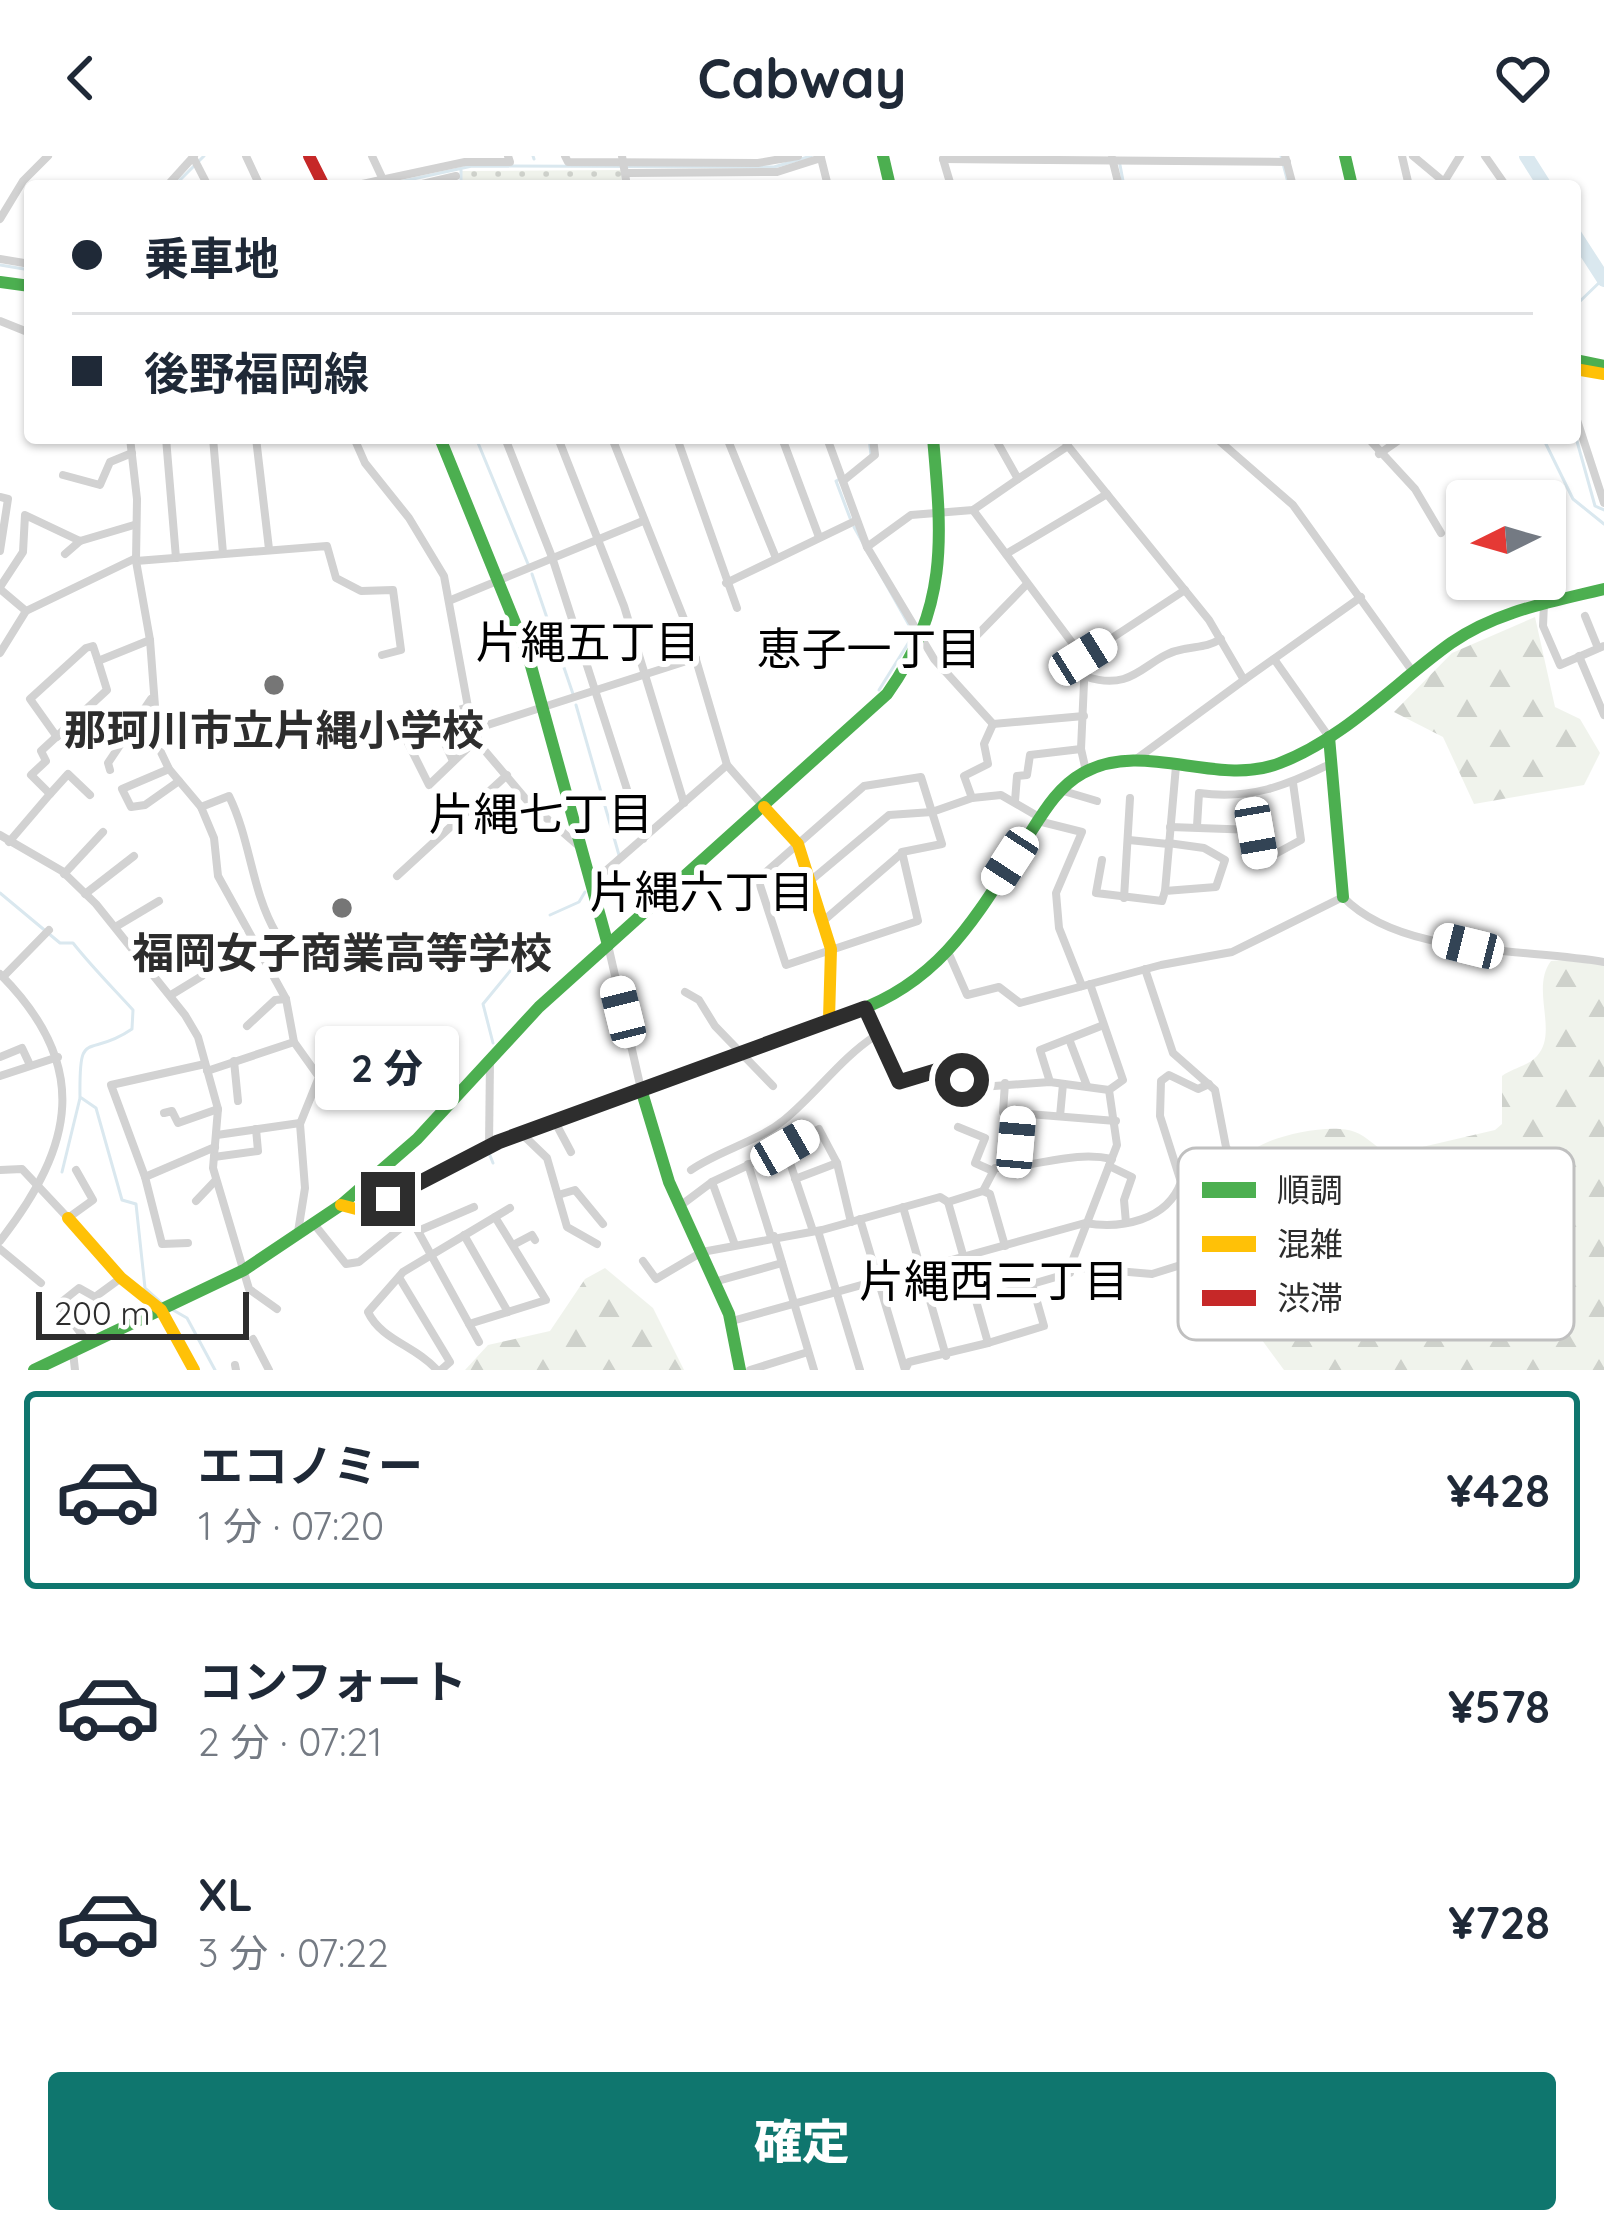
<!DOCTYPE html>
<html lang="ja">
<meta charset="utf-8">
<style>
:root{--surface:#fff;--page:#f2f2f3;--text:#1f2937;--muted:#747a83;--line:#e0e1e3;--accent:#0f766e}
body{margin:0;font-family:Quicksand,"Noto Sans JP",sans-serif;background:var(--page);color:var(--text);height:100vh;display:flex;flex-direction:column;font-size:45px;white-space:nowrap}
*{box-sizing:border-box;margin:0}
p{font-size:39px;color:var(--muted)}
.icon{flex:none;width:66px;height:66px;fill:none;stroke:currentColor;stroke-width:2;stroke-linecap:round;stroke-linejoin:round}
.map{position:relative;height:1214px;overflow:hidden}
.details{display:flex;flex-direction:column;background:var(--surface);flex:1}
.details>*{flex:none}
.guide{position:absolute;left:24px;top:24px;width:1557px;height:264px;border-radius:12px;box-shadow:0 3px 9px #0004;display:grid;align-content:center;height:264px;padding:0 48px;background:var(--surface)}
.needle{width:78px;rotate:265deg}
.buttons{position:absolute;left:1446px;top:324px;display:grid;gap:24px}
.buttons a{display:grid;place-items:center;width:120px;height:120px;border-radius:12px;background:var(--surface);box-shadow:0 3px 9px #0004;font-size:60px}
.scale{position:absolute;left:36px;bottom:30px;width:213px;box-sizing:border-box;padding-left:12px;border:6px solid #2d2d2d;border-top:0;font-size:33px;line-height:42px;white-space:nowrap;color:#2d2d2d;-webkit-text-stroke:9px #fff;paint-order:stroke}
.end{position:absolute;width:54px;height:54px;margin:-27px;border:15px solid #2d2d2d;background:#fff;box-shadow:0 0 0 6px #fff}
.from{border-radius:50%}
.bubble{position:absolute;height:84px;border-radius:12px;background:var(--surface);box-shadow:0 3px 9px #0004;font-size:39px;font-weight:800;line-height:84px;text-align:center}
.car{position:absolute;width:36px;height:72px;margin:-36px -18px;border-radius:15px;box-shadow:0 0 9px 3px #0007;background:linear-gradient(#fff 24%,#345 0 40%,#fff 0 76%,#345 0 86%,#fff 0)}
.guide b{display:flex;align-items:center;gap:42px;height:114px;font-size:45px}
.guide b+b{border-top:3px solid var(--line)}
.guide i{width:30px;height:30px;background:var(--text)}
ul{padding:21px 0 0;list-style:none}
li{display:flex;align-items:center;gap:36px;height:198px;margin:0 24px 18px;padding:0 24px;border:6px solid transparent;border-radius:12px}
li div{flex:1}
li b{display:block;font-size:45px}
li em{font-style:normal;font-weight:800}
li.on{border-color:var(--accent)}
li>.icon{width:108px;height:108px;stroke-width:1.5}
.action{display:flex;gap:24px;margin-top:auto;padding:24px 48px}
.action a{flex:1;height:138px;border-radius:12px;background:var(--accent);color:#fff;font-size:48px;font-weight:800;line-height:138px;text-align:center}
header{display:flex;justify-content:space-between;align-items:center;height:156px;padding:0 48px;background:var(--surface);font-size:54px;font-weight:800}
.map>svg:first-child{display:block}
</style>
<header><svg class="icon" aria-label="back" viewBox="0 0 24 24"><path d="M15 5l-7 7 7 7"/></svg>Cabway<svg class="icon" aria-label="heart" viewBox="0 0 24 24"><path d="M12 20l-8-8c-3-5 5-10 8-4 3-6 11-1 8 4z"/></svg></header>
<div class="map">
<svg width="1604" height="1214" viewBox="0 0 1604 1214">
<defs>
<pattern id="forest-firs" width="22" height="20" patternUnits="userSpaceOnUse" patternTransform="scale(3)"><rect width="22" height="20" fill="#f0f3ec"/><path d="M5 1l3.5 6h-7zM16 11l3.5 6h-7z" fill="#ced1cb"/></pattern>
<pattern id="park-dots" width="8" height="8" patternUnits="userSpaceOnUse" patternTransform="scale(3)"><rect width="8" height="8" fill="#f0f3ec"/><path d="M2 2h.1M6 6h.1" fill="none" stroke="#ced1cb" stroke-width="1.8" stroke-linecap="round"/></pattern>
</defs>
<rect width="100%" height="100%" fill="#fff"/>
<g fill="url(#forest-firs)">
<path d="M1535,461l20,90 25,12 20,34 -16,32 -110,19 -31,-67 -49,-25 58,-59z"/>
<path d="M1563,804l41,5v405h-320l-44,-60 -2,-21 13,-6 19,6 15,-14 -21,-19 -9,-34 7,-25 -11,-20 -1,-24c16,-17 82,-31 105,-21 11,4 23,16 33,23l107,-25 7,-6v-48c11,-8 26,-10 35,-20 22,-24 -7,-67 14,-95z"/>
<path d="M605,1112l48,40 31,62h-219l23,-25 62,-14 35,-52z"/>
</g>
<path fill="url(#park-dots)" d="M621,14l1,16h-160v-15z"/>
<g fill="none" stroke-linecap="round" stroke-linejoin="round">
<g stroke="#dae8ef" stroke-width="3">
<path d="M533,0l1,3"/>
<path d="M1281,0l8,30"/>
<path d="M1120,9l4,21"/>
<path d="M174,30l30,-30"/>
<path d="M381,30l91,-20 302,1 37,-11"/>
<path d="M461,30v-16"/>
<path d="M0,109l30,5"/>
<path d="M1575,150l28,-27"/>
<path d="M1575,278l20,72 9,4"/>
<path d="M476,282l52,126"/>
<path d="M869,282l2,17"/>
<path d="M1543,282l30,61 31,25"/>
<path d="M840,323l-4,2 14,37"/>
<path d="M854,371l60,107 -35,56"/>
<path d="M532,418l41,120"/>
<path d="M576,549l43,150"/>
<path d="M0,737l60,50h13c19,24 39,44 60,67l-1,19c-45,31 -53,-4 -52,68l16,11 26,92 14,4 9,84 19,17"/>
<path d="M550,759l29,-13 6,-10"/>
<path d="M493,887l-10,-39 59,-72"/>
<path d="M489,997l4,10"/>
<path d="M62,1016l18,-74"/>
<path d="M173,1154l14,8 28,52"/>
</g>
<g stroke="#dae8ef" stroke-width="14">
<path d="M1526,0l19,30"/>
<path d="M1575,79l29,45"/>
</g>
<g stroke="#d2d2d2" stroke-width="8">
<path d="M246,0l14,30"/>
<path d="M372,0l14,30"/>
<path d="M565,0l3,6 190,1 40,-7"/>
<path d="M622,0l5,30"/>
<path d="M1285,0l8,30"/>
<path d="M1402,0l7,30"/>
<path d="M1413,0l36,30"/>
<path d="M1485,0l21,30"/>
<path d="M193,1l15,29"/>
<path d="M821,2l7,28"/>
<path d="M1112,2l7,28"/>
<path d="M943,3l344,3"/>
<path d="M943,3l8,27"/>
<path d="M626,17l151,-1 44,-14"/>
<path d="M1444,26l16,-26"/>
<path d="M167,30l27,-30"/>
<path d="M353,30l112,-24h45l-2,-6"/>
<path d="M414,30l42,-10"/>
<path d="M0,63l23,-38 25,-25"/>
<path d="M0,103l30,5"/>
<path d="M0,165l30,12"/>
<path d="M1575,258l29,89"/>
<path d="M130,282l7,61 -1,62 14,79 8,106 11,23 32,38 13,31 4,38 68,123 8,43 25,35 -19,47 5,64 -7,44"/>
<path d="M166,282l10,120"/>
<path d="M213,282l10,115"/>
<path d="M256,282l13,111"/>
<path d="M354,282l11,25 44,55 35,58 24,131 12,38 50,59 51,44"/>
<path d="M505,282l47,119 91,282"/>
<path d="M558,282l66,168 60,197"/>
<path d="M612,282l72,181 43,146 37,42"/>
<path d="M677,282l60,170"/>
<path d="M727,282l49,120"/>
<path d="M782,282l37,99"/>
<path d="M827,282l40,109"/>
<path d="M995,282l23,41 50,-33 -5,-8"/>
<path d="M1216,282l77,67 120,167"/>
<path d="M1368,282l47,51 26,44"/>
<path d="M1068,290l141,174 35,60 117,-83"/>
<path d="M1379,298l23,-16"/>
<path d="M63,319l37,10 10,-23 22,-9"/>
<path d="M843,325l32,-26 -2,-17"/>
<path d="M0,341l8,2 -8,52"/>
<path d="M1498,343l1,2"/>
<path d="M973,354l112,150 -4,89 5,22"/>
<path d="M65,398l15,-13"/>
<path d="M1006,398l101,-60"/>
<path d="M136,405l191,-15 9,32 25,13 32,-1 8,60 -19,5"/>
<path d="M1543,423l12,22"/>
<path d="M726,427l129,-62"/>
<path d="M0,431l23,-35 2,-37 55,26 54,-16"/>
<path d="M0,433l26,22"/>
<path d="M451,444l192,-79"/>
<path d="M1544,447l-1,23 17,39 44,-19"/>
<path d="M1585,460l13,32"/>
<path d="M0,497l26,-42 110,-53"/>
<path d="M1579,500l25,59"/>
<path d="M1083,501l102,-67"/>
<path d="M1274,503l55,78"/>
<path d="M943,514l84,-86"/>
<path d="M1087,521c50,16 59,-22 97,-28 15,-3 23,-2 37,-10"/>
<path d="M468,551l-63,20 -2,6 26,52 48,-46"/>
<path d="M433,561l20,44"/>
<path d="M993,568l-59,-65 -67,-112 44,-32 62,-5 45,-31"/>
<path d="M993,568l-9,20 4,20 -24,12 8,22 29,-3 38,22"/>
<path d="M993,568l91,-8"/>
<path d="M475,573l221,-71"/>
<path d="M57,581l-27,-38 56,-51 7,-2 5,15"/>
<path d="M1135,604l109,-80"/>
<path d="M169,613l-47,20 9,18 14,-2 34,-24"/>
<path d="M110,614l-2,-7 43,-64"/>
<path d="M921,621l21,67 -40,8 16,69 -132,44 -28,-86 106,-93z"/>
<path d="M1060,634l37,11"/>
<path d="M90,639l-22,-21 -18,20 -19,-19 15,-14 -5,-10 66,-61 -9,-29 52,-21"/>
<path d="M1015,645l2,-25 10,-1 3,-20 51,-6"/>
<path d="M201,651l28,-11c22,45 22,94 47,137"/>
<path d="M1038,665l44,11 -26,61 3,35 23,58"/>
<path d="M1197,670l2,-33c51,7 87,-7 133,-30"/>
<path d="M1170,671l85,3 7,31 39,-21 -8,-57"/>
<path d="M0,679l62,36 34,33 89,111 13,22 20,72 -5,59 36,121 28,20"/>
<path d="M1129,684l39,4"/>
<path d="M9,686l41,-48"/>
<path d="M1102,704l-6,33 66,8 3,-10 51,-4 9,-27 -21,-12 -36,-5"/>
<path d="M64,718l39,-42"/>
<path d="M397,720l110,-101"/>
<path d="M593,726l134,-117"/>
<path d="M809,726l80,-67 43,-3 40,-14"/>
<path d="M1165,735l11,-125"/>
<path d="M85,738l49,-38"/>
<path d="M1124,742l6,-100"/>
<path d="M822,766l80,-69"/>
<path d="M117,770l42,-25"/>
<path d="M178,778l9,15"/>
<path d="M608,789l33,144"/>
<path d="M949,798l18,41 32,-8 21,16 141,-38 71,-13 111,-55c58,60 185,51 261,65"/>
<path d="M153,815l39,-25"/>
<path d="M0,818c91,91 75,171 0,267"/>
<path d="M3,821l46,-47"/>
<path d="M1090,828l33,96 -14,10 8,55 -47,122 82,7 51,-16 27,7 20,-14 1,-21 -19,-37 12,-16 -18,-30 -11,-57 -42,-37 -28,-84"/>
<path d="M685,836l14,8 16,26 58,60"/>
<path d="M171,839l31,-19"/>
<path d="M865,852l34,74 53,-15 15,21 83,-6 59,8"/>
<path d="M247,870l28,-26 11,-1"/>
<path d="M1069,883l18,47"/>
<path d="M0,901l22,-9 8,17"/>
<path d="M234,905l4,40"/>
<path d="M205,908l-94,21 34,92 70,-30"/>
<path d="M207,915l87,-29"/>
<path d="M0,920l58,-19"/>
<path d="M1050,926l-10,-32 61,-24"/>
<path d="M1005,927l-2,29 113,9"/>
<path d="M1209,928l-11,5 -29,-14 -8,6 -1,35 21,66 39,35"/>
<path d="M164,957l8,-2 6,12 40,-14"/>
<path d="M1060,960l3,-32"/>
<path d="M555,966l16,30"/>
<path d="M958,971l27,11 -10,25 18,8"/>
<path d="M522,978l25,24 20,69 30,17"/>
<path d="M217,979l83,-12"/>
<path d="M1017,986l2,-29"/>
<path d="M489,990l1,-86"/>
<path d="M785,992l34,-19 18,34 -42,16"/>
<path d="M214,1001l44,-6 -2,-22"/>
<path d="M837,1007l14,59"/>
<path d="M748,1008l23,73"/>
<path d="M1109,1010l23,11 -8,23 2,23"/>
<path d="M0,1014l22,-1 46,49 25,-18 -17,-30"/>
<path d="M691,1014c29,-20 66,-28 93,-50 32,-26 57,-62 91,-84"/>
<path d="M145,1021l17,67 26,-1"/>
<path d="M712,1026l23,63"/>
<path d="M983,1035l7,3 15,52"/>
<path d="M397,1037l82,149"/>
<path d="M558,1039l17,-5 28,34"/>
<path d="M196,1045l19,-20"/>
<path d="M948,1046l40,141 56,-17 -12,-42 -56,17"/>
<path d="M680,1050l32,-24 73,-34 28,83"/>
<path d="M903,1051l43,149"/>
<path d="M860,1063l45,151 4,-8 79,-19"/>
<path d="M314,1068l32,40 13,-2 53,-43"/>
<path d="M418,1075l56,-24"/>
<path d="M818,1075l42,139"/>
<path d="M464,1079l44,77"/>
<path d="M774,1080l40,134"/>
<path d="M513,1089l19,-10 3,5"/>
<path d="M0,1093l41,34"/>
<path d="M1203,1102l29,-65"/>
<path d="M643,1105l13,18 46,-27 120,-22 118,-33 8,5 35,-11 12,-23c40,0 78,-18 117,-9"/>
<path d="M400,1123l50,83 -9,8"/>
<path d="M714,1126l68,-19"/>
<path d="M1032,1128l38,-11v-6"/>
<path d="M732,1165l353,-98c36,6 82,-2 96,-41"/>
<path d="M469,1168l77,-24 -51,-83"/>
<path d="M253,1183l16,31"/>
<path d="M89,1188l-30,-40 20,-16 16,9 26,-19"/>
<path d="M73,1196l2,18"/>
<path d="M235,1209l1,5"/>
<path d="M437,1214c-21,-24 -56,-30 -69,-58l35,-40 107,-64"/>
<path d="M750,1214l58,-18"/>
</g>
<g stroke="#4caf50" stroke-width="12">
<path d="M883,0l7,30"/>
<path d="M1345,0l7,30"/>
<path d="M0,126l30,4"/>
<path d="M1575,204l29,6"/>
<path d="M440,282l88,217 80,290"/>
<path d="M1329,581l14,160"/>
<path d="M856,855c87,-31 122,-98 169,-170 17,-26 31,-53 58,-68 61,-34 134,15 197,-10 65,-25 115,-80 171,-120 46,-32 100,-41 153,-54"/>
<path d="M641,933l28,93 60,132 11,56"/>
<path d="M34,1214l210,-100 97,-65 76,-66 122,-132 348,-313c62,-87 55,-155 46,-256"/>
</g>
<g stroke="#ffc107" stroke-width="12">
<path d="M1575,213l29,5"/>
<path d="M764,651l34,37 33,105 -2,70"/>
<path d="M341,1049l19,5 18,-5 111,-59 367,-135"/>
<path d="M68,1062l53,60 40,32 33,60"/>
</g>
<path stroke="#c62828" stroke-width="12" d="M309,0l15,30"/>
</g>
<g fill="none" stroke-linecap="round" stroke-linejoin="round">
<path stroke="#2d2d2d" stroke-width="15" d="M388,1043l110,-57 367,-134 34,74 53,-16 10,14"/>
</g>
<g fill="#767676" stroke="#fff" stroke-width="4.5">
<circle cx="274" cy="529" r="12"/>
<circle cx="342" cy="752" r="12"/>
</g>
<g text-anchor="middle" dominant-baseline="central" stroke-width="12" stroke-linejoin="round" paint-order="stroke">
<g font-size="42" font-weight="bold" fill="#2d2d2d" stroke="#fff">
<text x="274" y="573">那珂川市立片縄小学校</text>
<text x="342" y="796">福岡女子商業高等学校</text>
</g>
<g font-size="45" fill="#000" stroke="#fff">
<text x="588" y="485">片縄五丁目</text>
<text x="869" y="492">恵子一丁目</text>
<text x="541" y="657">片縄七丁目</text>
<text x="702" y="735">片縄六丁目</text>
<text x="994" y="1124">片縄西三丁目</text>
</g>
</g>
<rect x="1178" y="992" width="396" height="192" rx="18" fill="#fff" stroke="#c0c0c0" stroke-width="3"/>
<rect x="1202" y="1026" width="54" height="16" fill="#4caf50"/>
<rect x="1202" y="1080" width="54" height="16" fill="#ffc107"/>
<rect x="1202" y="1134" width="54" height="16" fill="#c62828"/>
<g font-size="33" fill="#2d2d2d">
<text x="1277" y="1046">順調</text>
<text x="1277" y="1100">混雑</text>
<text x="1277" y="1154">渋滞</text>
</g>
</svg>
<div class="buttons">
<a><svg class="needle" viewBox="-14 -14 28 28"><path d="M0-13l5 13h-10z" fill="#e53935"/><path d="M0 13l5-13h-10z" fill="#747a83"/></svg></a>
</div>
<div class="scale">200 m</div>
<i class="end from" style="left:962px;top:924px"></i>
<i class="end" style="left:388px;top:1043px"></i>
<div class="bubble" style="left:315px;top:870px;width:144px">2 分</div>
<i class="car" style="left:1083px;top:501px;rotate:58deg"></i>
<i class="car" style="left:1256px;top:677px;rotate:170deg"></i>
<i class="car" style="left:1010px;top:705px;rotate:213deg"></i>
<i class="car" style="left:1468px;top:790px;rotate:284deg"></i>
<i class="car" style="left:623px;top:856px;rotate:346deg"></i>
<i class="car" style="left:1016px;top:986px;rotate:5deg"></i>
<i class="car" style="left:785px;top:992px;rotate:60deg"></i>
<div class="guide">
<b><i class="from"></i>乗車地</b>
<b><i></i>後野福岡線</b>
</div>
</div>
<section class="details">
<ul>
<li class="on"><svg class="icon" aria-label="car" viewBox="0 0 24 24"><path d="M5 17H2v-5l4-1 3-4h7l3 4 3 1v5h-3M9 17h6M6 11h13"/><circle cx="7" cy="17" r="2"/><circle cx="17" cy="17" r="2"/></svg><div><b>エコノミー</b><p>1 分 · 07:20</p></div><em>¥428</em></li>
<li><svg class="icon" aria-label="car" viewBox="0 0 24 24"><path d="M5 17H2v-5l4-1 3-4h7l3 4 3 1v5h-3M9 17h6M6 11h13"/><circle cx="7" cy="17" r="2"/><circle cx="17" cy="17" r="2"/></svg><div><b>コンフォート</b><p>2 分 · 07:21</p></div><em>¥578</em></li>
<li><svg class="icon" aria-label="car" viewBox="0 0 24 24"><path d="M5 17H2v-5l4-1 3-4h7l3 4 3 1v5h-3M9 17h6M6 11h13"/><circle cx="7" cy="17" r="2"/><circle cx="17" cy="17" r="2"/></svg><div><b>XL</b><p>3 分 · 07:22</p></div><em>¥728</em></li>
</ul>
<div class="action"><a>確定</a></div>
</section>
